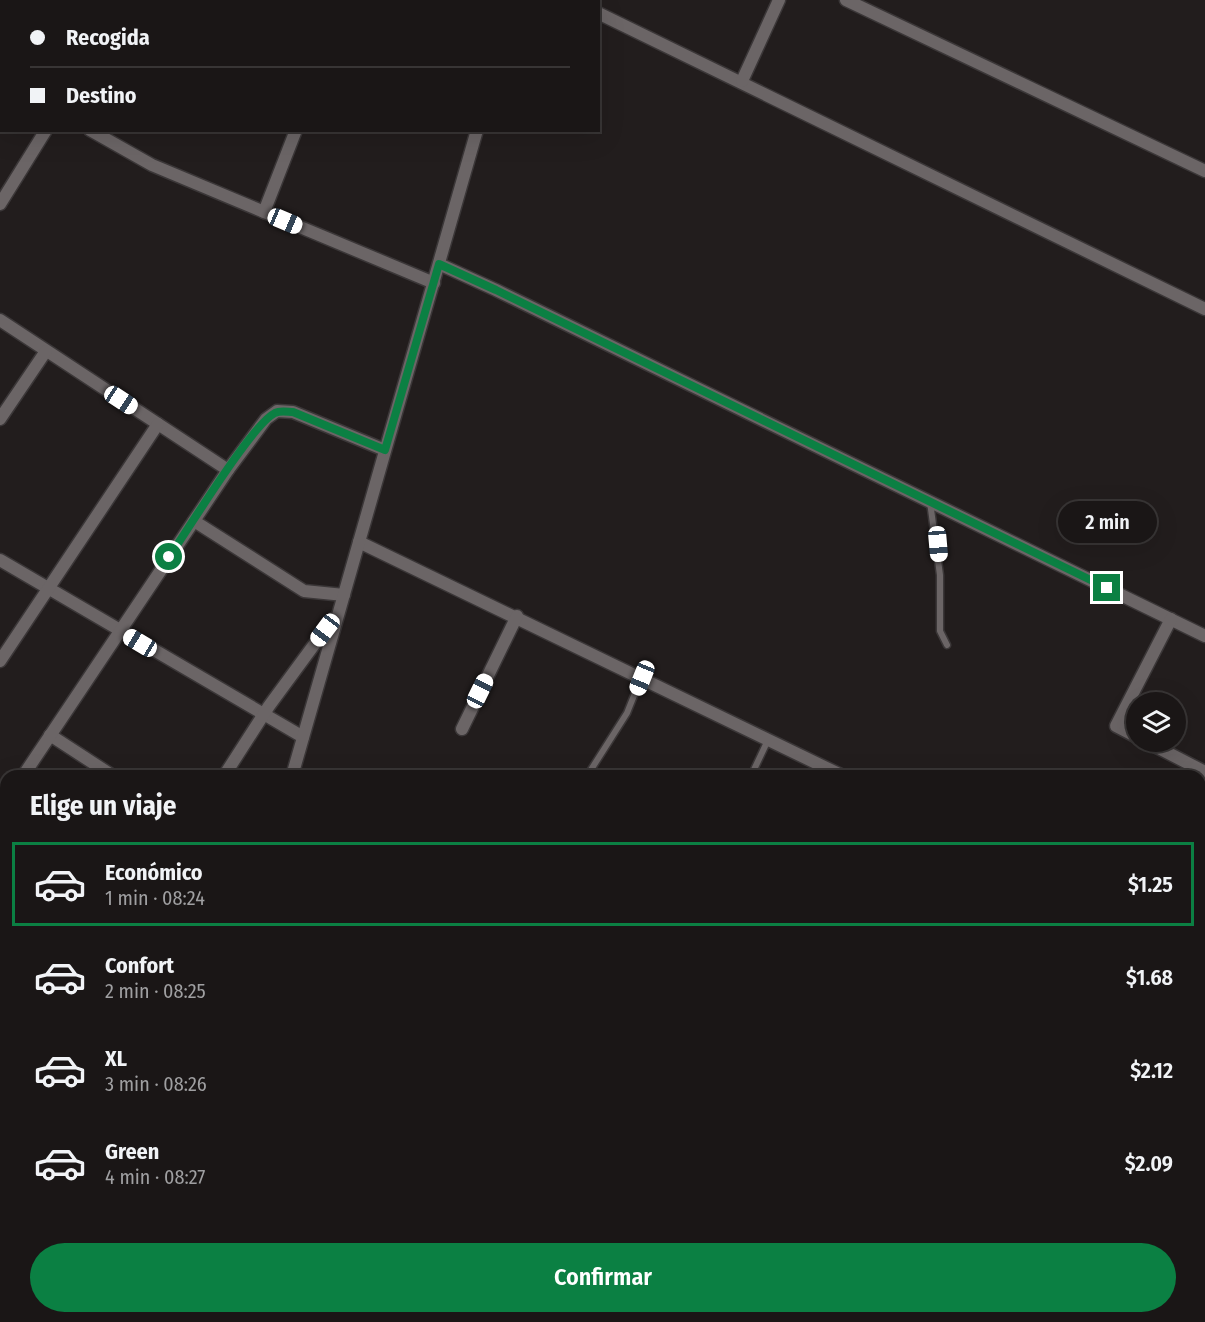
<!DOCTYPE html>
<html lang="es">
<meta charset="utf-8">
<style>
:root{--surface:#1a1616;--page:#231f1f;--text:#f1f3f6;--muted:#9f9fa1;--line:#383535;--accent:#0b8043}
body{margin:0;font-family:"Fira Sans Condensed",sans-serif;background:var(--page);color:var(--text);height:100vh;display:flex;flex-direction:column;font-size:22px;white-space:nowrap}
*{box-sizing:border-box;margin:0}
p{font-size:20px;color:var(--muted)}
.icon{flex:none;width:33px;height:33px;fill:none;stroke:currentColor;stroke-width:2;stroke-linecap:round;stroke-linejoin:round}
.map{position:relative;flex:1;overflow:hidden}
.details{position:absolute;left:0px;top:770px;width:1206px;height:554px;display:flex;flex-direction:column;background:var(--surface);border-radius:18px 18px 0 0;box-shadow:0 6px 24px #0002,0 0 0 2px var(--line)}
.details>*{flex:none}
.guide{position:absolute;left:0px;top:0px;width:600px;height:132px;box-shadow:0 6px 24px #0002,0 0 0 2px var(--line);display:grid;align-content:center;height:132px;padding:0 30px;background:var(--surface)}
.controls{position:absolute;left:1126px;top:692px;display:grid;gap:12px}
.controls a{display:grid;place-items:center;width:60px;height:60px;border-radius:50%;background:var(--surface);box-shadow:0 6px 24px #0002,0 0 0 2px var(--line);font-size:30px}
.end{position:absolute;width:27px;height:27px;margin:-14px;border:8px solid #0b8043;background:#fff;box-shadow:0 0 0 3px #fff}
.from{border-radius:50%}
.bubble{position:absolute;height:42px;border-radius:21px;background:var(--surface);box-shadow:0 6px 24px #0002,0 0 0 2px var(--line);font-size:20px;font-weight:600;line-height:42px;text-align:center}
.car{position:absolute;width:18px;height:36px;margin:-18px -9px;border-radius:8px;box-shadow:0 0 4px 2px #0007;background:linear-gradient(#fff 24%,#345 0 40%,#fff 0 76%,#345 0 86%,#fff 0)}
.guide b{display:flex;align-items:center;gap:21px;height:57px;font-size:22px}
.guide b+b{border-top:2px solid var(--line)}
.guide i{width:15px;height:15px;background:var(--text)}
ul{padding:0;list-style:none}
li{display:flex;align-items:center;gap:18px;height:84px;margin:0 12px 9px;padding:0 18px;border:3px solid transparent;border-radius:0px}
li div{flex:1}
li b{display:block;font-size:22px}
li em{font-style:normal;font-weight:600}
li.on{border-color:var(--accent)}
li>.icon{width:54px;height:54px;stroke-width:1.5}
h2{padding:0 30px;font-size:27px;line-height:72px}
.cta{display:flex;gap:12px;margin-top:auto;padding:12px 30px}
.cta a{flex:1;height:69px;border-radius:36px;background:var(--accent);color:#fff;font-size:24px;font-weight:600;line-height:69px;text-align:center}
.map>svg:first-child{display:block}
</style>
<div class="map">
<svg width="1205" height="1322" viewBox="0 0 1205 1322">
<defs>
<pattern id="forest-crowns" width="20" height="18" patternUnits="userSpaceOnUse" patternTransform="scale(1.5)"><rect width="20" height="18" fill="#782d3d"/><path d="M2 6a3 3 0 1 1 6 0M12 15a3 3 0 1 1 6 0" fill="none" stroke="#8b4b59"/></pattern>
</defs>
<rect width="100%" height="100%" fill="#221d1d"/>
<path fill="url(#forest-crowns)" d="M158,1317h158l-1,5h-158z"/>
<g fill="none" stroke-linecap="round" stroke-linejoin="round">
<defs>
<g id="lane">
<path d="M930,502l10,73v56l7,14"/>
<path d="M587,776l40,-63 14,-35"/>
<path d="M751,776l17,-36"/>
<path d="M306,1317l9,5"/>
</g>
<g id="street">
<path d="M222,0l4,2"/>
<path d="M571,0l3,2"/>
<path d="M846,0l359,171"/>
<path d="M128,2l1,-2"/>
<path d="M514,2v-2"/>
<path d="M598,13l607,296"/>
<path d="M0,79l2,1"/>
<path d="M742,81l37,-81"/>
<path d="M90,130l62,35 282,118"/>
<path d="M0,204l46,-74"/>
<path d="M264,212l32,-82"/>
<path d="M439,264l57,26 709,346"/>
<path d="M0,320l228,150"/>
<path d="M0,419l46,-68"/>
<path d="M194,521l110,70 40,4"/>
<path d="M359,542l484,234"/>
<path d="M0,560l303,177"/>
<path d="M0,661l158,-237"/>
<path d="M462,729l55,-113"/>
<path d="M50,735l63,41"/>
<path d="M1137,737l-21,-11 55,-107"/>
<path d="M1145,741l60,31"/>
<path d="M23,776l205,-306 38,-51 11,-8 16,1 92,38"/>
<path d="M224,776l45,-70 64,-87"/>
<path d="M292,776l185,-646"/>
<path d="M0,810l6,-9"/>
<path d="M0,855l6,4"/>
<path d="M1200,949l5,2"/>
<path d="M0,1014l6,3"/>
<path d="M0,1117l6,-9"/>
<path d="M1200,1120l5,-9"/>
<path d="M0,1165l6,4"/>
<path d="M144,1322l1,-5"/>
<path d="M1086,1322l3,-5"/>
</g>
</defs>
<use href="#lane" stroke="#3b3738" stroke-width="9"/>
<use href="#street" stroke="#3b3738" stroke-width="15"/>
<use href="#lane" stroke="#6b6566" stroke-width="6"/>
<use href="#street" stroke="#6b6566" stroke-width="12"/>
</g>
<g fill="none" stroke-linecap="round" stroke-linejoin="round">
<path stroke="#0b8043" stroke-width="8" d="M169,557c19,-27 83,-133 106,-144 5,-3 13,-1 18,-1l92,38 54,-186 57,26 611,298"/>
</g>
</svg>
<div class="controls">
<a><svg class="icon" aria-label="layers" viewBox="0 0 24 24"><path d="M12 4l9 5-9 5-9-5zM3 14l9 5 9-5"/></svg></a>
</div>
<i class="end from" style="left:169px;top:557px"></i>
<i class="end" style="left:1107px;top:588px"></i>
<div class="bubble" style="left:1058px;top:501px;width:99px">2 min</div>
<i class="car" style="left:285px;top:221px;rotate:113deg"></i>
<i class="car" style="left:121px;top:400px;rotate:123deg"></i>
<i class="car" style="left:938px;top:544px;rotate:175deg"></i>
<i class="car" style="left:325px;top:630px;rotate:217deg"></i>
<i class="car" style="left:140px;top:643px;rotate:301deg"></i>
<i class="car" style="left:642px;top:678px;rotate:202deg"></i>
<i class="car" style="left:480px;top:691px;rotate:26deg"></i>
<div class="guide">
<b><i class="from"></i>Recogida</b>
<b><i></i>Destino</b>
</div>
<section class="details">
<h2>Elige un viaje</h2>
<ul>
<li class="on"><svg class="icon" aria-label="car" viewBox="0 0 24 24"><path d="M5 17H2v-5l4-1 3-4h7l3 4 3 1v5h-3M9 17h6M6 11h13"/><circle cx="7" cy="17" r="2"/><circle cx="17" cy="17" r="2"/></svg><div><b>Económico</b><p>1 min · 08:24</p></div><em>$1.25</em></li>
<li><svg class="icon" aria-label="car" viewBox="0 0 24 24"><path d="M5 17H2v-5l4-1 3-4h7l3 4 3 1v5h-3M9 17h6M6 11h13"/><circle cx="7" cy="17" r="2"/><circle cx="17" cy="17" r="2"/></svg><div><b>Confort</b><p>2 min · 08:25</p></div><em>$1.68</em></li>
<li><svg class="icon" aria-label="car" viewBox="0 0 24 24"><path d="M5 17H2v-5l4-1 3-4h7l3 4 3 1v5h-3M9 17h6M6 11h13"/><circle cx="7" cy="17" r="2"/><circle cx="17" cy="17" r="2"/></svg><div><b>XL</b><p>3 min · 08:26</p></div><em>$2.12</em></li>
<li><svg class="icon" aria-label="car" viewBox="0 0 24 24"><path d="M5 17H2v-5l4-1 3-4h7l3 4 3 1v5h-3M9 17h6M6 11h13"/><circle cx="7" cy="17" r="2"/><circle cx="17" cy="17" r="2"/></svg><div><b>Green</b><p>4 min · 08:27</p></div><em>$2.09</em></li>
</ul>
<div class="cta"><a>Confirmar</a></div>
</section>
</div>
